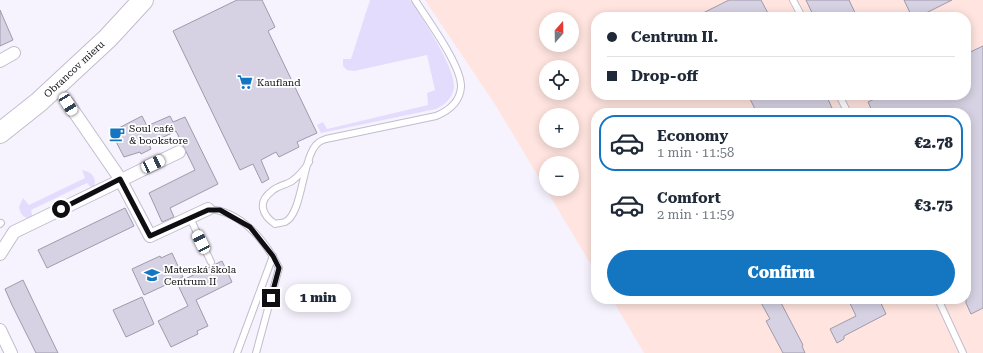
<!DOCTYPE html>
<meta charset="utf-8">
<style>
:root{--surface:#fff;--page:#f6f6f7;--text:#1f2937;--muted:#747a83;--line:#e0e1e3;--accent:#1475c1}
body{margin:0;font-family:"Roboto Serif",serif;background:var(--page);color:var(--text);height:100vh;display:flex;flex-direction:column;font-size:15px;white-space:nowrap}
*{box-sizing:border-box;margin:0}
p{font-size:13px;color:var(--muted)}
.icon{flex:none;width:22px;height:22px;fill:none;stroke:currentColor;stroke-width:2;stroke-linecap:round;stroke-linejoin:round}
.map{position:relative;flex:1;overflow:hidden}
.sheet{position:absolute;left:591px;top:108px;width:380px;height:196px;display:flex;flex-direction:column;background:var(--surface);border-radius:16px;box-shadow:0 2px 10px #0003}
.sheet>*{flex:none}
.hud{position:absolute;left:591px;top:12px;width:380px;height:88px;border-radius:16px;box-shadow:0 2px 10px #0003;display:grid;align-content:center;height:88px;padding:0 16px;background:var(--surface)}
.needle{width:26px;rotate:20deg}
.fabs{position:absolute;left:539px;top:12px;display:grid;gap:8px}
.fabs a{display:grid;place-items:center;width:40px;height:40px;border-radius:50%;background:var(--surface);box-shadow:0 2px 10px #0003;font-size:20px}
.end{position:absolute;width:18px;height:18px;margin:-9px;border:5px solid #0f0e13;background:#fff;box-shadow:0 0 0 2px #fff}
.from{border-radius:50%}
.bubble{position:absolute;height:28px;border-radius:14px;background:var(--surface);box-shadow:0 2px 10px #0003;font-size:13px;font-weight:800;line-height:28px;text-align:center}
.car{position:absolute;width:12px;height:24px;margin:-12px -6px;border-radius:5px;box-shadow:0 0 3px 1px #0007;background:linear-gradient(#fff 24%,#345 0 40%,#fff 0 76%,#345 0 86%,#fff 0)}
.hud b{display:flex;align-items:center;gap:14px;height:38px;font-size:15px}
.hud b+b{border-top:1px solid var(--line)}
.hud i{width:10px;height:10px;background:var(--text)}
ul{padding:7px 0 0;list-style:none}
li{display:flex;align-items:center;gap:12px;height:56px;margin:0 8px 6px;padding:0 8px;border:2px solid transparent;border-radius:16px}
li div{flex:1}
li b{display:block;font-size:15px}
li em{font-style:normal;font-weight:800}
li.current{border-color:var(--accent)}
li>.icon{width:36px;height:36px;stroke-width:1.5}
.primary-button{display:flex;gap:8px;margin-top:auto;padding:8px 16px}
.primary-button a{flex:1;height:46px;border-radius:24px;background:var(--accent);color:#fff;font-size:16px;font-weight:800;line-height:46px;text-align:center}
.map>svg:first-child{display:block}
</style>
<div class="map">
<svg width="983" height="353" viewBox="0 0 983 353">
<rect width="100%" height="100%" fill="#f6f3fe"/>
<path fill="#ffe4df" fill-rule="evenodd" d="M425,0h558v353h-339l-32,-54h354v-186h-370v160l-100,-167zM596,17h370v78h-370zM546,19h26v26h-26zM546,67h26v26h-26zM546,115h26v26h-26zM546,163h26v26h-26z"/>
<g fill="#e4dcfd">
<path d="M370,0h40c12,18 46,68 44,88 -2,10 -9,17 -18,21l-115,24 -4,-8 6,-3 4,7 101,-24 -1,-12 8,-3 -8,-35 -73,16 -7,-1 -4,-4v-7h8z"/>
<path d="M82,170c11,2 16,9 11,20l-6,-7 -56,27 2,9c-8,0 -13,-4 -14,-12l4,-9 6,7 56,-27z"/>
</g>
<g fill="#d6d2e3" stroke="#9e9aab">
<path d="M237,0h25l13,27 -7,4 49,102 -20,9 2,5 -20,10 -3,-5 -15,8 8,19 -7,4 -9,-19 -13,6 -67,-139z"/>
<path d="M729,0h32l9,17h-75z"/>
<path d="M806,0h43l8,17h-43z"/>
<path d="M904,0h48l-34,17h-6z"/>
<path d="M0,10l13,30 -13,6z"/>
<path d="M983,46v262l-12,6 -5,-11v-190h-93l-5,-11 15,-7h83v-41z"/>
<path d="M748,95h78l6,13 -11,5h-64z"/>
<path d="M142,116l5,10 23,-10 3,6 12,-5 33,67 -48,24 4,9 -12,5 -13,-29 46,-23 -19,-39 -27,13 2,5 -10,5 -1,-2 -16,5 -13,-25z"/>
<path d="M125,208l9,18 -87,42 -9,-18z"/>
<path d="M172,253l11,24 -39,18 -12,-26 28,-13 1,2z"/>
<path d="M222,261l10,21 -36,18 12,26 -11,5 1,3 -27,13 -13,-26 30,-15 -11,-23z"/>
<path d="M23,280l21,44 14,29h-22l-24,-48 -7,-16z"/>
<path d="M142,297l12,27 -28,13 -13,-27z"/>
<path d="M759,299h20l24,46 -1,1 3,7h-22l-17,-32 4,-2z"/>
<path d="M848,299h31l7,15 -42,22v3l-7,4 -7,-14 26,-13z"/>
</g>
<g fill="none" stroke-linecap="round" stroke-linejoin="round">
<defs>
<g id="lane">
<path d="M793,0l9,17"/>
<path d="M839,95l9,18"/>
<path d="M309,162c-5,8 -10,14 -17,19 -6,4 -15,5 -20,10 -15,11 -10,24 3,33 3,-1 7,-1 10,-2 18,-8 17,-66 33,-79 2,-2 5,-3 8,-4l110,-23c12,-5 24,-14 25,-29 1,-21 -34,-68 -46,-87"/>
<path d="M208,209c33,2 57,31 71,59l-23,85"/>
<path d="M190,218l21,44"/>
<path d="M0,224l1,-1"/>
<path d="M938,299l25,54"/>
<path d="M237,353l36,-97"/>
</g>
<g id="street">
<path d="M0,61l14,-8"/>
<path d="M68,103l51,74 31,59 58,-27"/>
<path d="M0,254l14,-22 165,-80"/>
<path d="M0,330l11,23"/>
</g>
<path id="primary" d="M0,133l39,-31 69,-64 35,-38"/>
</defs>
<use href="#lane" stroke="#c1bdce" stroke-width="8"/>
<use href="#street" stroke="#c1bdce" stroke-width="14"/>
<use href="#primary" stroke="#c1bdce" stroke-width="22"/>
<use href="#lane" stroke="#fff" stroke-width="6"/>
<use href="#street" stroke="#fff" stroke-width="12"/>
<use href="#primary" stroke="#fff" stroke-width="20"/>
</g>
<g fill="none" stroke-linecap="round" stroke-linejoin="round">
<path stroke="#0f0e13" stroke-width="5" d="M61,209l59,-30 30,57 58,-26h12l30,17 23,29 6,12 -8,30"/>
</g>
<defs>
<symbol id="supermarket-bare" viewBox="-9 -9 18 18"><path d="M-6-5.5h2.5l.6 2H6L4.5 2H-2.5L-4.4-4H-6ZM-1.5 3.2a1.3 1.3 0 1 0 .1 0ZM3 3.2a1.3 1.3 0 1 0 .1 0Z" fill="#1475c1" stroke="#fff" stroke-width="2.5" paint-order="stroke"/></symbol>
<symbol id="cafe-bare" viewBox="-9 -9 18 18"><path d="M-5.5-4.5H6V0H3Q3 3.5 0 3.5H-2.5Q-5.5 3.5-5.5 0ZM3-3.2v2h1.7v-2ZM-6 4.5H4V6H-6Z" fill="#1475c1" stroke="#fff" stroke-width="2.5" paint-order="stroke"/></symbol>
<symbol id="school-bare" viewBox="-9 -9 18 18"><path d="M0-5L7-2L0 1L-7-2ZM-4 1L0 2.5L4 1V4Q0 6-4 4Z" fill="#1475c1" stroke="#fff" stroke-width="2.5" paint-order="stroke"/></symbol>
</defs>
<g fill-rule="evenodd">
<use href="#supermarket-bare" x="234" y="71" width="22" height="22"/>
<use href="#cafe-bare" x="106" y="123" width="22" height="22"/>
<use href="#school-bare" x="141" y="264" width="22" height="22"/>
</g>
<g text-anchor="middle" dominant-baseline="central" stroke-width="3.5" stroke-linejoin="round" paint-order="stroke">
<g font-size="10" fill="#0f0e13" stroke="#fff">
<text transform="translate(74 69) rotate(-43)">Obrancov mieru</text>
</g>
<g font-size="10" fill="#0f0e13" stroke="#fff" text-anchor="start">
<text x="257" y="82">Kaufland</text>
<text x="129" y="128">Soul café<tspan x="129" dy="12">&amp; bookstore</tspan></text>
<text x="164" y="269">Materská škola<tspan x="164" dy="12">Centrum II</tspan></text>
</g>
</g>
</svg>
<div class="fabs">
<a><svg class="needle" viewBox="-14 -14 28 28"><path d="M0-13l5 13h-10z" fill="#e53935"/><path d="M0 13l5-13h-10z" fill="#747a83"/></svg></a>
<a><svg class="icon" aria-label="locate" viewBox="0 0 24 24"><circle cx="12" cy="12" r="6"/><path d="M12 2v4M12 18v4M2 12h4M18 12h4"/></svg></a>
<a>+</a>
<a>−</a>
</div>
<i class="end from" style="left:61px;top:209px"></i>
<i class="end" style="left:271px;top:298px"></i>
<div class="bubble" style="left:285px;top:284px;width:66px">1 min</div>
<i class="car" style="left:68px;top:104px;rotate:149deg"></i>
<i class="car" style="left:153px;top:164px;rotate:65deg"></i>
<i class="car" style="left:201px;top:242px;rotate:334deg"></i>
<div class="hud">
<b><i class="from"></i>Centrum II.</b>
<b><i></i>Drop-off</b>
</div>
<section class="sheet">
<ul>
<li class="current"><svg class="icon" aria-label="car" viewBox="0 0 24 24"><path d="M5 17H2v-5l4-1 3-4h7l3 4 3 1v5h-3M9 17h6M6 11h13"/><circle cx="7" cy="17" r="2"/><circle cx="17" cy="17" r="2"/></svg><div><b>Economy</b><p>1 min · 11:58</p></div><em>€2.78</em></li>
<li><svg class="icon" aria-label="car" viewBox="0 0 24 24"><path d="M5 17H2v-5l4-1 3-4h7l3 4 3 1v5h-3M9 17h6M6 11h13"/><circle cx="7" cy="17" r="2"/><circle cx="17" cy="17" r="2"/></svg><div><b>Comfort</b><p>2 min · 11:59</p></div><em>€3.75</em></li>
</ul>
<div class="primary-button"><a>Confirm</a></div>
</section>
</div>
